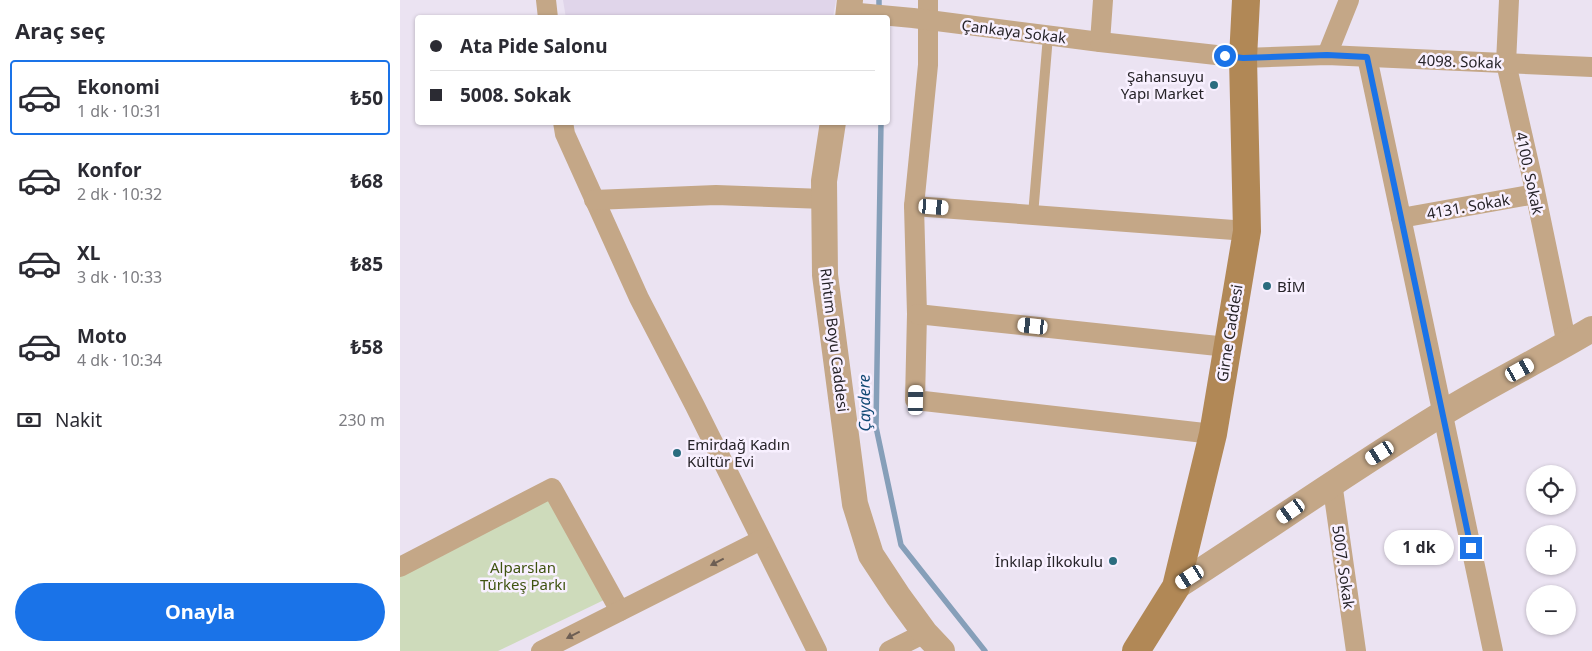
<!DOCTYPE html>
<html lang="tr">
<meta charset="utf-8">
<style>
:root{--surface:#fff;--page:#f2f2f3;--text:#2b2b33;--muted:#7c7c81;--line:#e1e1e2;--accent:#1a73e8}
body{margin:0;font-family:"Noto Sans",sans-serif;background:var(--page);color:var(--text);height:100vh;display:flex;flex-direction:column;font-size:19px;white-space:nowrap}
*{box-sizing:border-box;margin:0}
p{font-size:16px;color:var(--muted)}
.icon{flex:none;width:28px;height:28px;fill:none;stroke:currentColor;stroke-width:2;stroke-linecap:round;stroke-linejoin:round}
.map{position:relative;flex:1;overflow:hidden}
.panel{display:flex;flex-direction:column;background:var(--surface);width:400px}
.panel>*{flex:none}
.guide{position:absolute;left:15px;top:15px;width:475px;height:110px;border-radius:5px;box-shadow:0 1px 4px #0004;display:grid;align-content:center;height:110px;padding:0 15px;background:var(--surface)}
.buttons{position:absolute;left:1126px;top:465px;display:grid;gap:10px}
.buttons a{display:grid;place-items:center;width:50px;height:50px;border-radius:50%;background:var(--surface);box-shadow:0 1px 4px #0004;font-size:25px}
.end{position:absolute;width:22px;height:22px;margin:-11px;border:6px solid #1a73e8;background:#fff;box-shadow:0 0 0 2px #fff}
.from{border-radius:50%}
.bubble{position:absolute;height:35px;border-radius:18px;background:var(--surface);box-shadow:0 1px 4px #0004;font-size:16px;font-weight:700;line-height:35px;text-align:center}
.car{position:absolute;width:15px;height:30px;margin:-15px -8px;border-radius:6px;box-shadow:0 0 4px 1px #0007;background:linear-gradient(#fff 24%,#345 0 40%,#fff 0 76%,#345 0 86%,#fff 0)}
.guide b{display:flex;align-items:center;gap:18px;height:48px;font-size:19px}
.guide b+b{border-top:1px solid var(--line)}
.guide i{width:12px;height:12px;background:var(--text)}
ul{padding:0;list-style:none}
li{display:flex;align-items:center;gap:15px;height:75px;margin:0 10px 8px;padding:0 5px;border:2px solid transparent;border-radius:5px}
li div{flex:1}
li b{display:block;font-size:19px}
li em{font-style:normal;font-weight:700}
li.active{border-color:var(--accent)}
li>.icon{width:45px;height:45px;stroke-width:1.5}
h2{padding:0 15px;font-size:22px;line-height:60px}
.pay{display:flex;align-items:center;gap:12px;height:55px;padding:0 15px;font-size:19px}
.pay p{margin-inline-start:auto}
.cta{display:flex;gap:10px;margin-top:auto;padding:10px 15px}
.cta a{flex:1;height:58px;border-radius:30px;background:var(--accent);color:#fff;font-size:20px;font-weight:700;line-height:58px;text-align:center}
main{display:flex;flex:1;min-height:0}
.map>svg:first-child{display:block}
</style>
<main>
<section class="panel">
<h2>Araç seç</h2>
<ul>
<li class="active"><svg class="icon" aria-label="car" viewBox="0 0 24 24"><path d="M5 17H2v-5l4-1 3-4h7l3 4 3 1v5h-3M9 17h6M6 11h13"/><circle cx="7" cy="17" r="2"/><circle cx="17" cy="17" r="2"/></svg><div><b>Ekonomi</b><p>1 dk · 10:31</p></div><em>₺50</em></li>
<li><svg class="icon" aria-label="car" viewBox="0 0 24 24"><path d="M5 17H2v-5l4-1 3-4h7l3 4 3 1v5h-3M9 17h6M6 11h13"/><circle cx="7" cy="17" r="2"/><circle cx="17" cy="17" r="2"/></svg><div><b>Konfor</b><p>2 dk · 10:32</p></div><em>₺68</em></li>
<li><svg class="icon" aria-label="car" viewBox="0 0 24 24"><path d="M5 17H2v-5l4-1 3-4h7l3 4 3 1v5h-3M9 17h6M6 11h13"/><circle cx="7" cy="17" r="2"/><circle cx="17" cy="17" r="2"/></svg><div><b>XL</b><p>3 dk · 10:33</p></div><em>₺85</em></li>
<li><svg class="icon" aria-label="car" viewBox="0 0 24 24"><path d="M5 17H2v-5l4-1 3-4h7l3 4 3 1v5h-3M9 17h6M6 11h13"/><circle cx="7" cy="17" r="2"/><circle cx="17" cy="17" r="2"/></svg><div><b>Moto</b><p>4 dk · 10:34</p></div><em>₺58</em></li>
</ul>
<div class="pay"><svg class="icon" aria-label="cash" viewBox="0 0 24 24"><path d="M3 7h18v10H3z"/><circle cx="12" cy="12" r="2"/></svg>Nakit<p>230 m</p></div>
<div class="cta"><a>Onayla</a></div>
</section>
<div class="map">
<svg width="1192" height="651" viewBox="0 0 1192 651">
<rect width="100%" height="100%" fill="#ebe3f2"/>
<path fill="#e0d5ea" d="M163,0h273l-3,17 -267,1z"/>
<path fill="#cedbbb" d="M150,498l54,102 -106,51h-98v-78z"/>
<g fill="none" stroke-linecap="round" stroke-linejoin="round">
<g stroke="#869fb9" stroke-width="5.5">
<path d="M479,0v10"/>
<path d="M481,122l-5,305 25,118 84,106"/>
</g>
<path stroke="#c4a787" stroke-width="10" d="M633,215l15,-179"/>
<g stroke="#c4a787" stroke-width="20">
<path d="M146,0l2,18"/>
<path d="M528,0v65l-14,141 3,108 -2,86 298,34"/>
<path d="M1109,0l-3,63 26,114 35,168"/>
<path d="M448,12l65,6 187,24 143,16 84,-3 265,12"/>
<path d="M700,42l3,-42"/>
<path d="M927,55l22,-55"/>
<path d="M967,57l126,594"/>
<path d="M163,122l2,12 74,164 56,108 122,245"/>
<path d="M194,200l122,-5 108,4"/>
<path d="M514,206l333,25"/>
<path d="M1001,218l134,-24"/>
<path d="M517,314l310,33"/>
<path d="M932,482l24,169"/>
<path d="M0,567l152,-79 68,123"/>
<path d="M141,651l220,-111"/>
<path d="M489,651l36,-18"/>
</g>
<g stroke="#c4a787" stroke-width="26">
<path d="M448,18l2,-18"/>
<path d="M433,122l-9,59 1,94 30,229 16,51 27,41 27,37 17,18"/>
<path d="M776,587c89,-57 174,-117 264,-172 50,-31 102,-56 152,-86"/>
</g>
<path stroke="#b18856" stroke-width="28" d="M736,651l40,-64 37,-153 34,-203 -4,-173 3,-58"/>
</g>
<defs><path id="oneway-solid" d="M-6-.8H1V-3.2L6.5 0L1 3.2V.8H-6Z" transform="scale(1.25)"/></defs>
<g fill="#6d5e53">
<use href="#oneway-solid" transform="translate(317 562) rotate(153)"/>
<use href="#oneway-solid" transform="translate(173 635) rotate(153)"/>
</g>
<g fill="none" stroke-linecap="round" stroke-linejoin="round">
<path stroke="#1a73e8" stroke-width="6" d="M825,56l18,2 84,-3 40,2 104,491"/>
</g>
<g fill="#2a6c7f" stroke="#f8f0ff" stroke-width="2">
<circle cx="814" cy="85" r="5"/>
<circle cx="867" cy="286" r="5"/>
<circle cx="277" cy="453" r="5"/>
<circle cx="713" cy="561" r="5"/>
</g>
<g text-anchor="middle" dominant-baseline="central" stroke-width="5" stroke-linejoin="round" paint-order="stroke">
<g font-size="15" fill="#262328" stroke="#f8f0ff">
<text transform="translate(614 31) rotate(7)">Çankaya Sokak</text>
<text transform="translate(1060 61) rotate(2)">4098. Sokak</text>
<text transform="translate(1130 173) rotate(78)">4100. Sokak</text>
<text transform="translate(1068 206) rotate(-10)">4131. Sokak</text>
<text transform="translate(829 333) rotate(-81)">Girne Caddesi</text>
<text transform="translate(435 340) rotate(83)">Rıhtım Boyu Caddesi</text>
<text transform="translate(944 567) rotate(82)">5007. Sokak</text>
</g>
<g font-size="15" fill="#262328" stroke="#f8f0ff" text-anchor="end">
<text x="804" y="76">Şahansuyu<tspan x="804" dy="17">Yapı Market</tspan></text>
<text x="877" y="286" text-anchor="start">BİM</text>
<text x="287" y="444" text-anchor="start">Emirdağ Kadın<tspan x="287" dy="17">Kültür Evi</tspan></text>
<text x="703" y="561">İnkılap İlkokulu</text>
</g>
<g font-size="15" fill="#3f5310" stroke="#f8f0ff">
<text x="123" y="567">Alparslan<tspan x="123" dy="17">Türkeş Parkı</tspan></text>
</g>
<g font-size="16" font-style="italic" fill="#114975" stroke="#f8f0ff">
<text transform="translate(464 403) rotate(-91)">Çaydere</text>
</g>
</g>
</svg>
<div class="buttons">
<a><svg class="icon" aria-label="locate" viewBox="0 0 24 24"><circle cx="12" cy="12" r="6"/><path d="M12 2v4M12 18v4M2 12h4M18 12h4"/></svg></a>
<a>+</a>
<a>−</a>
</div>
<i class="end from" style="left:825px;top:56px"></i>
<i class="end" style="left:1071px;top:548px"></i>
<div class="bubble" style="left:984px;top:530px;width:70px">1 dk</div>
<i class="car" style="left:534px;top:207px;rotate:94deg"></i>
<i class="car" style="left:633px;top:326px;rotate:276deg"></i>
<i class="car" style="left:1120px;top:370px;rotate:61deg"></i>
<i class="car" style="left:516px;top:400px;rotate:1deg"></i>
<i class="car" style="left:980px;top:453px;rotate:238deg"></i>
<i class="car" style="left:891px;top:511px;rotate:235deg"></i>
<i class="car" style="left:790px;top:577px;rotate:238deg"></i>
<div class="guide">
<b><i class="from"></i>Ata Pide Salonu</b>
<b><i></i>5008. Sokak</b>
</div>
</div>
</main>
